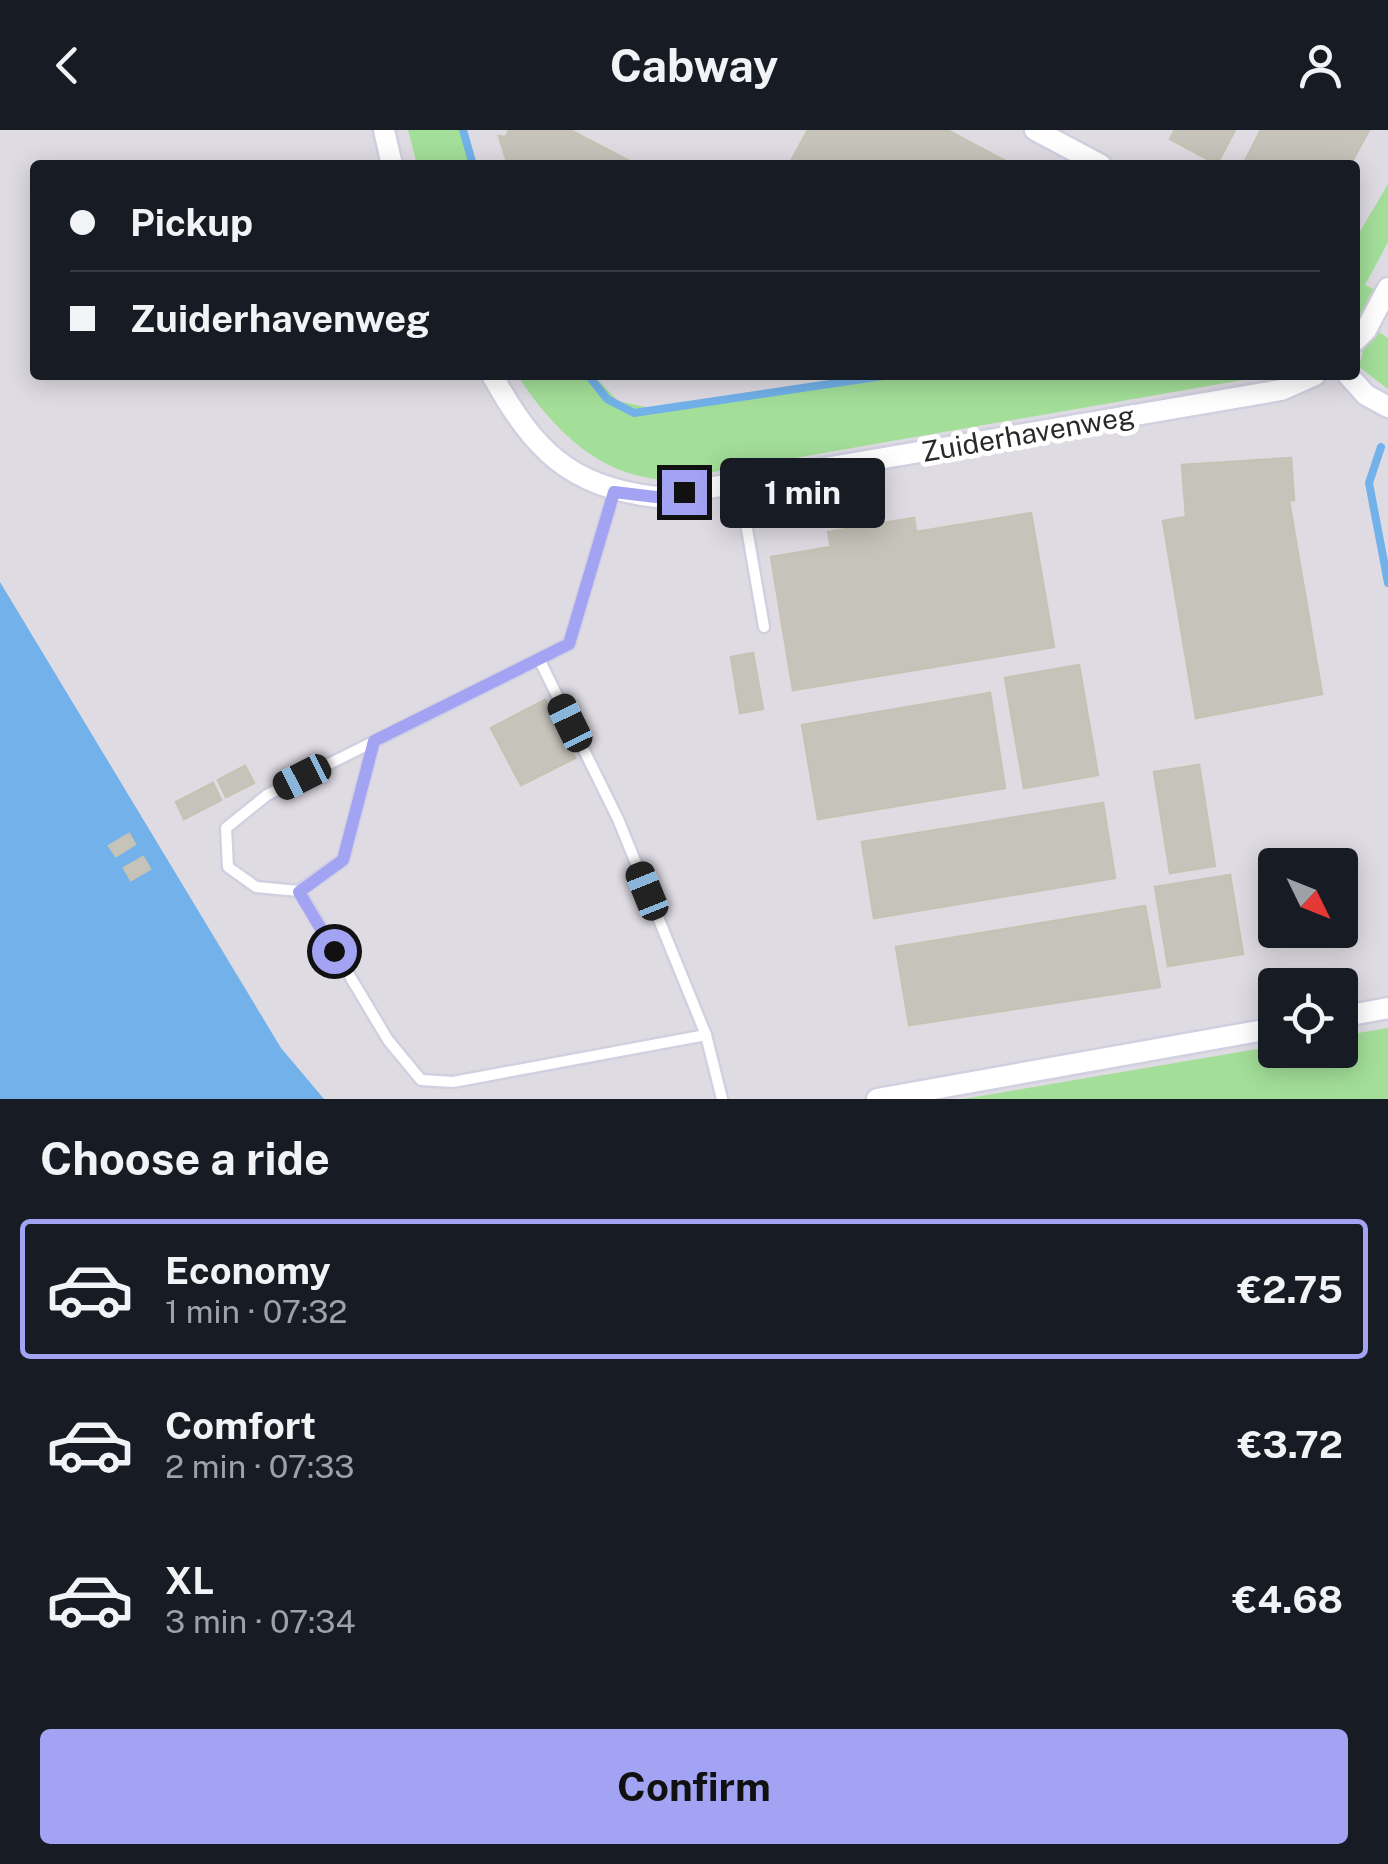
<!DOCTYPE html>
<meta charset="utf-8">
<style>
:root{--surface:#171b24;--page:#242831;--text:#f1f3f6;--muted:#9ea1a6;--line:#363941;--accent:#a3a3f4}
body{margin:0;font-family:"Public Sans",sans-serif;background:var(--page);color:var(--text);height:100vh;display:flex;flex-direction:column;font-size:38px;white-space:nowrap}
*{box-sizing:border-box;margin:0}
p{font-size:32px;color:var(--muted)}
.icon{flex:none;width:55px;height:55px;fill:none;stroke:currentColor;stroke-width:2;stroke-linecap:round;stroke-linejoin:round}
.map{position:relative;height:969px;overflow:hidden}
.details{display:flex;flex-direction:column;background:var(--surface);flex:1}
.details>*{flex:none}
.top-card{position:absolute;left:30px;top:30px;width:1330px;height:220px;border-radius:10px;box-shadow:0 5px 25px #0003;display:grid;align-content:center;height:220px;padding:0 40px;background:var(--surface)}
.needle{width:65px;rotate:133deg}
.fabs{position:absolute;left:1258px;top:718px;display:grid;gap:20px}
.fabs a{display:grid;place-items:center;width:100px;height:100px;border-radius:10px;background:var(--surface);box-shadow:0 5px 25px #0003;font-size:50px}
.end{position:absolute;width:45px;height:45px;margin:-22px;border:12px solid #a3a3f4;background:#111;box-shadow:0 0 0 5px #111}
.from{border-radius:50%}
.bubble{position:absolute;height:70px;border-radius:10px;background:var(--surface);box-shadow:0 5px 25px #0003;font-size:32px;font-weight:700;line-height:70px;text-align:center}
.car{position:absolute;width:30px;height:60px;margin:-30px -15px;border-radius:12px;box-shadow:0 0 8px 2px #0007;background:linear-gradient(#222 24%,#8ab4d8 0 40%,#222 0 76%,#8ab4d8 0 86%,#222 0)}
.top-card b{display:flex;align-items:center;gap:35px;height:95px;font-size:38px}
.top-card b+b{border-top:2px solid var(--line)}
.top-card i{width:25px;height:25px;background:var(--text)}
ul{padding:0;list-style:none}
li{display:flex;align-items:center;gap:30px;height:140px;margin:0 20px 15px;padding:0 20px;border:5px solid transparent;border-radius:10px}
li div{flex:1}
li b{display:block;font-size:38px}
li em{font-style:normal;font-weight:700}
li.active{border-color:var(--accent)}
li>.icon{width:90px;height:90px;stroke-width:1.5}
h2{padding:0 40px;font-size:45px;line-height:120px}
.primary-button{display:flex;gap:20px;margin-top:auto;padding:20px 40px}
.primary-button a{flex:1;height:115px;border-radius:10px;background:var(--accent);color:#111;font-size:40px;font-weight:700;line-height:115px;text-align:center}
header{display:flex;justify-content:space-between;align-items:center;height:130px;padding:0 40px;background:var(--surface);font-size:45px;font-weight:700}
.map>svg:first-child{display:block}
</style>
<header><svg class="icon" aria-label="back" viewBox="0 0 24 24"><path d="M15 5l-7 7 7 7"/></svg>Cabway<svg class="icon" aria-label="person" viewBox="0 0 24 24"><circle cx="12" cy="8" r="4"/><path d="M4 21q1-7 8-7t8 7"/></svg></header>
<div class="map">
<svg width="1388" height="969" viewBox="0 0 1388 969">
<rect width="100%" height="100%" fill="#ebe7db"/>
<path fill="#dfdbe3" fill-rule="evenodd" d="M0,0h1388v933l-210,36h-950l-228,-480zM35,35h1320v210h-1320zM1275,735h65v65h-65zM1275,855h65v65h-65z"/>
<g fill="#a3df99">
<path d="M408,0h54l9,35h-54z"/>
<path d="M1388,54v58l-23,43 23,11 -33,49v-105z"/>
<path d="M1377,201l11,7v51l-29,-22 5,-21z"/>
<path d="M517,245h76l25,26 32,7 242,-33h379l-603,105c-69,-3 -115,-51 -151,-105z"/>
<path d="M1388,898v71h-425l312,-53v4h65v-14z"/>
</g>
<path fill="#72b1e9" d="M0,452l281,466 43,51h-324z"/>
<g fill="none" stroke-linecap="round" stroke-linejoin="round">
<g stroke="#72b1e9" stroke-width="8">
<path d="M463,0l10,35"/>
<path d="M588,245l19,24 27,14 256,-38"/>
<path d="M1381,317l-12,36 19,100"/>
</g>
</g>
<g fill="#c6c3bb" stroke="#c6c3b5" stroke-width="2.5">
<path d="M509,0h61l67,35h-129l-9,-29 7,1z"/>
<path d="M808,0h139l66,35h-84l-8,-4 -2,4h-130z"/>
<path d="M1175,0h60l-18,34 -47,-25z"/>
<path d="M1261,0h108l-19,35h-107z"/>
<path d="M1291,328l3,42 -5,1 33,193 -126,24 -33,-197 23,-4 -4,-52z"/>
<path d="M1031,383l23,134 -261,43 -22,-133 60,-10 -3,-15 86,-14 2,14z"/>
<path d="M753,523l10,56 -23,4 -9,-56z"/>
<path d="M1079,535l19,110 -74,13 -19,-110z"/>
<path d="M990,563l15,95 -187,31 -16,-94z"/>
<path d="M545,570l30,58 -54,27 -30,-57z"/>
<path d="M1199,635l16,101 -45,7 -16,-101z"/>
<path d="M245,636l9,17 -28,14 -8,-17z"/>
<path d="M213,653l8,17 -37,19 -8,-17z"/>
<path d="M1103,673l12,75 -241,40 -12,-76z"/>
<path d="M129,704l6,10 -19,12 -7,-10z"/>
<path d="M143,727l7,12 -19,11 -7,-12z"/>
<path d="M1230,745l13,79 -75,12 -13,-79z"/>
<path d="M1145,776l15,81 -251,38 -13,-78z"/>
</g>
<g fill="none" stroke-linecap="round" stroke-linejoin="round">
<defs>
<g id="lane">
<path d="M739,353l25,144"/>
<path d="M539,529l79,160 88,216"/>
<path d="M374,611l-31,119 -44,31 -43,-4 -28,-20 -2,-39 41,-33 302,-151 45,-152"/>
<path d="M299,761l89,149 33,40 32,2 253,-47 16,64"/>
</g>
<g id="street">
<path d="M384,0l8,35"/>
<path d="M1035,0l66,35"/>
<path d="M1355,211l11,-11 22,-42"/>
<path d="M492,245c42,75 76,111 164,122l625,-107 34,-15"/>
<path d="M1348,245l18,20 22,12"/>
<path d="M1340,887l48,-9"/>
<path d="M877,969l398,-71"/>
</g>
</defs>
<use href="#lane" stroke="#d1d0e1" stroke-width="15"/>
<use href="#street" stroke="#d1d0e1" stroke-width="25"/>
<use href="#lane" stroke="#fff" stroke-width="10"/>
<use href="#street" stroke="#fff" stroke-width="20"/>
</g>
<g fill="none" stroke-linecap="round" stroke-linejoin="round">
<path stroke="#a3a3f4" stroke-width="12" d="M334,821l-35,-59 44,-32 31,-119 195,-97 45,-152 42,5 28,-5"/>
</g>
<g text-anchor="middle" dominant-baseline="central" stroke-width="10" stroke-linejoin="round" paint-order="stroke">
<g font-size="28" fill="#292929" stroke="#fff">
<text transform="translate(1028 303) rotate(-10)">Zuiderhavenweg</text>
</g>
</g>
</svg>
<div class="fabs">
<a><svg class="needle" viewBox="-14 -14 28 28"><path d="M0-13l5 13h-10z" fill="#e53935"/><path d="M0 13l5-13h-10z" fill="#9ea1a6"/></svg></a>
<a><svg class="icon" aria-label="locate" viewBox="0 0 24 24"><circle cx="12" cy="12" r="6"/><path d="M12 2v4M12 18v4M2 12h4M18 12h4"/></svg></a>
</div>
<i class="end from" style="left:334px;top:821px"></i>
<i class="end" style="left:684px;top:362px"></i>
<div class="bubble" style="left:720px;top:328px;width:165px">1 min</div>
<i class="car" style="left:570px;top:593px;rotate:334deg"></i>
<i class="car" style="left:302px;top:647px;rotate:243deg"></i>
<i class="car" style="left:647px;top:761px;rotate:338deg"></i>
<div class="top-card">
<b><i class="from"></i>Pickup</b>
<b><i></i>Zuiderhavenweg</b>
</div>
</div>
<section class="details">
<h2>Choose a ride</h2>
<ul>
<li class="active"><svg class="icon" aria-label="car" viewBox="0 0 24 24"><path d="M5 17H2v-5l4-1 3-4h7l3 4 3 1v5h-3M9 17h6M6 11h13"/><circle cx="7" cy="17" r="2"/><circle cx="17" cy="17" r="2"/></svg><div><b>Economy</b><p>1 min · 07:32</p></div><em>€2.75</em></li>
<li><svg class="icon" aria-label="car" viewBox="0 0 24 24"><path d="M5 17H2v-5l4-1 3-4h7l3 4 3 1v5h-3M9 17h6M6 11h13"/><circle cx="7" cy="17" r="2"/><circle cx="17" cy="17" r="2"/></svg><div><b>Comfort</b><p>2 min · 07:33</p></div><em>€3.72</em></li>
<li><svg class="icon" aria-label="car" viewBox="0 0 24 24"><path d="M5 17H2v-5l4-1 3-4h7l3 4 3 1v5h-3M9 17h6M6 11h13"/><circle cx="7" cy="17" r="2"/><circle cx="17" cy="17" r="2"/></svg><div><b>XL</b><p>3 min · 07:34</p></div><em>€4.68</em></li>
</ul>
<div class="primary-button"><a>Confirm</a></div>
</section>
